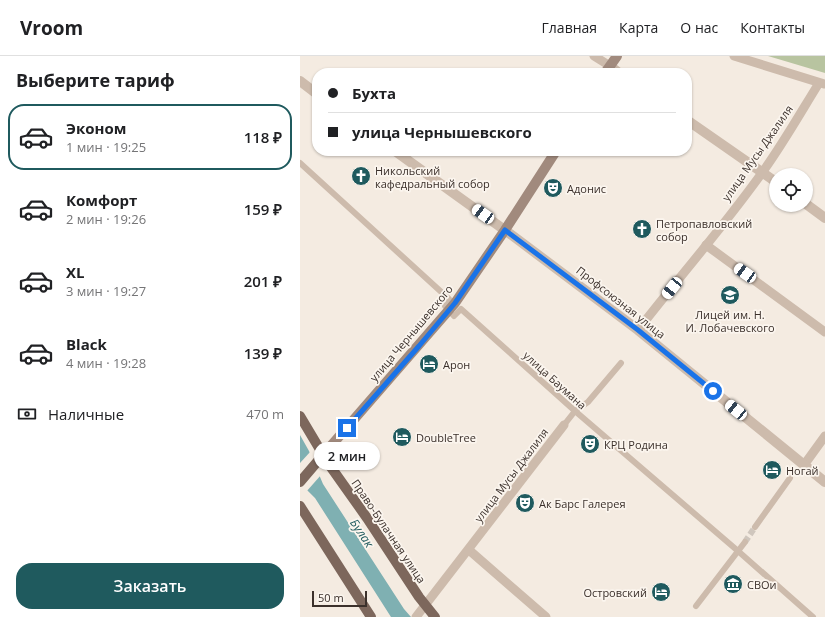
<!DOCTYPE html>
<html lang="ru">
<meta charset="utf-8">
<style>
:root{--surface:#fff;--page:#f2f2f2;--text:#202124;--muted:#757577;--line:#e0e0e0;--accent:#1f5a5e}
body{margin:0;font-family:"Open Sans",sans-serif;background:var(--page);color:var(--text);height:100vh;display:flex;flex-direction:column;font-size:15px;white-space:nowrap}
*{box-sizing:border-box;margin:0}
p{font-size:13px;color:var(--muted)}
.icon{flex:none;width:22px;height:22px;fill:none;stroke:currentColor;stroke-width:2;stroke-linecap:round;stroke-linejoin:round}
.map{position:relative;flex:1;overflow:hidden}
.panel{display:flex;flex-direction:column;background:var(--surface);width:300px}
.panel>*{flex:none}
.guide{position:absolute;left:12px;top:12px;width:380px;height:88px;border-radius:16px;box-shadow:0 1px 3px #0004;display:grid;align-content:center;height:88px;padding:0 16px;background:var(--surface)}
.tools{position:absolute;left:469px;top:112px;display:grid;gap:8px}
.tools a{display:grid;place-items:center;width:44px;height:44px;border-radius:50%;background:var(--surface);box-shadow:0 1px 3px #0004;font-size:20px}
.scale{position:absolute;left:12px;bottom:10px;width:55px;box-sizing:border-box;padding-left:4px;border:2px solid #3b302b;border-top:0;font-size:11px;line-height:14px;white-space:nowrap;color:#3b302b;-webkit-text-stroke:3px #fbf5ee;paint-order:stroke}
.end{position:absolute;width:18px;height:18px;margin:-9px;border:5px solid #1a73e8;background:#fff;box-shadow:0 0 0 2px #fff}
.from{border-radius:50%}
.bubble{position:absolute;height:28px;border-radius:14px;background:var(--surface);box-shadow:0 1px 3px #0004;font-size:13px;font-weight:600;line-height:28px;text-align:center}
.car{position:absolute;width:12px;height:24px;margin:-12px -6px;border-radius:5px;box-shadow:0 0 3px 1px #0007;background:linear-gradient(#fff 24%,#345 0 40%,#fff 0 76%,#345 0 86%,#fff 0)}
.guide b{display:flex;align-items:center;gap:14px;height:38px;font-size:15px}
.guide b+b{border-top:1px solid var(--line)}
.guide i{width:10px;height:10px;background:var(--text)}
ul{padding:0;list-style:none}
li{display:flex;align-items:center;gap:12px;height:66px;margin:0 8px 6px;padding:0 8px;border:2px solid transparent;border-radius:16px}
li div{flex:1}
li b{display:block;font-size:15px}
li em{font-style:normal;font-weight:600}
li.on{border-color:var(--accent)}
li>.icon{width:36px;height:36px;stroke-width:1.5}
h2{padding:0 16px;font-size:18px;line-height:48px}
.pay{display:flex;align-items:center;gap:10px;height:44px;padding:0 16px;font-size:15px}
.pay p{margin-inline-start:auto}
.button{display:flex;gap:8px;margin-top:auto;padding:8px 16px}
.button a{flex:1;height:46px;border-radius:16px;background:var(--accent);color:#fff;font-size:16px;font-weight:600;line-height:46px;text-align:center}
header{display:flex;align-items:center;gap:24px;box-sizing:border-box;height:56px;padding:0 20px;background:var(--surface);border-bottom:1px solid var(--line)}
header strong{font-size:19px}
nav{display:flex;gap:22px;margin-inline-start:auto;font-size:14px}
main{display:flex;flex:1;min-height:0}
.map>svg:first-child{display:block}
</style>
<header>
<strong>Vroom</strong>
<nav><a>Главная</a><a>Карта</a><a>О нас</a><a>Контакты</a></nav>
</header>
<main>
<section class="panel">
<h2>Выберите тариф</h2>
<ul>
<li class="on"><svg class="icon" aria-label="car" viewBox="0 0 24 24"><path d="M5 17H2v-5l4-1 3-4h7l3 4 3 1v5h-3M9 17h6M6 11h13"/><circle cx="7" cy="17" r="2"/><circle cx="17" cy="17" r="2"/></svg><div><b>Эконом</b><p>1 мин · 19:25</p></div><em>118 ₽</em></li>
<li><svg class="icon" aria-label="car" viewBox="0 0 24 24"><path d="M5 17H2v-5l4-1 3-4h7l3 4 3 1v5h-3M9 17h6M6 11h13"/><circle cx="7" cy="17" r="2"/><circle cx="17" cy="17" r="2"/></svg><div><b>Комфорт</b><p>2 мин · 19:26</p></div><em>159 ₽</em></li>
<li><svg class="icon" aria-label="car" viewBox="0 0 24 24"><path d="M5 17H2v-5l4-1 3-4h7l3 4 3 1v5h-3M9 17h6M6 11h13"/><circle cx="7" cy="17" r="2"/><circle cx="17" cy="17" r="2"/></svg><div><b>XL</b><p>3 мин · 19:27</p></div><em>201 ₽</em></li>
<li><svg class="icon" aria-label="car" viewBox="0 0 24 24"><path d="M5 17H2v-5l4-1 3-4h7l3 4 3 1v5h-3M9 17h6M6 11h13"/><circle cx="7" cy="17" r="2"/><circle cx="17" cy="17" r="2"/></svg><div><b>Black</b><p>4 мин · 19:28</p></div><em>139 ₽</em></li>
</ul>
<div class="pay"><svg class="icon" aria-label="cash" viewBox="0 0 24 24"><path d="M3 7h18v10H3z"/><circle cx="12" cy="12" r="2"/></svg>Наличные<p>470 m</p></div>
<div class="button"><a>Заказать</a></div>
</section>
<div class="map">
<svg width="525" height="561" viewBox="0 0 525 561">
<rect width="100%" height="100%" fill="#f4ebe1"/>
<path fill="#b8c4a0" d="M468,0h57v17z"/>
<path fill="#7fb0b2" d="M0,379l9,16 14,33 81,125 7,8h-20l-76,-119 -15,-15z"/>
<path fill="#f4ebe1" d="M11,395l10,24 -15,17 -6,-6v-23z"/>
<g fill="none" stroke-linecap="round" stroke-linejoin="round">
<path stroke="#cfc6bd" stroke-width="6" stroke-dasharray="6 3" stroke-linecap="butt" d="M445,486l10,-15"/>
<g stroke="#cdbbac" stroke-width="6">
<path d="M0,107l149,136 -4,7 9,10 7,-7 114,102 163,140 75,66"/>
<path d="M264,369l11,-14 13,-9 33,-39"/>
<path d="M455,471l35,-49"/>
<path d="M396,550l49,-64"/>
</g>
<g stroke="#cdbbac" stroke-width="9">
<path d="M294,0l16,10"/>
<path d="M434,0l90,28"/>
<path d="M406,189l119,87"/>
<path d="M338,274c42,-54 87,-105 126,-160 20,-28 37,-58 55,-87"/>
<path d="M504,409l21,-29"/>
<path d="M169,494l77,67"/>
<path d="M116,561l148,-192"/>
</g>
<g stroke="#cdbbac" stroke-width="10">
<path d="M310,10l9,7"/>
<path d="M0,25l17,13"/>
<path d="M387,64l89,62"/>
<path d="M95,95l118,85 125,94 187,152"/>
<path d="M506,148l19,14"/>
</g>
<g stroke="#a18a7d" stroke-width="10">
<path d="M305,17l12,-17"/>
<path d="M23,399l132,-152 50,-73 51,-79"/>
</g>
<g stroke="#7d675c" stroke-width="10">
<path d="M0,360l28,47 39,55 52,79 16,20"/>
<path d="M0,426l23,-27"/>
<path d="M0,450l71,111"/>
</g>
</g>
<g fill="none" stroke-linecap="round" stroke-linejoin="round">
<path stroke="#1a73e8" stroke-width="5" d="M47,372l72,-82 36,-43 50,-73 133,100 75,61"/>
</g>
<defs>
<symbol id="church-disc" viewBox="-11 -11 22 22"><circle r="9.5" fill="#1f5a5e" stroke="#fbf5ee"/><path d="M-1.2-6h2.4v3.5h3.3v2.4h-3.3V6h-2.4V-.1h-3.3v-2.4h3.3Z" fill="#fff"/></symbol>
<symbol id="theatre-disc" viewBox="-11 -11 22 22"><circle r="9.5" fill="#1f5a5e" stroke="#fbf5ee"/><path d="M-5-5.5Q0-4 5-5.5V0Q5 5 0 6Q-5 5-5 0ZM-3.3-2.5H-1v1.5H-3.3ZM1-2.5H3.3v1.5H1ZM-2.8 1Q0 5.5 2.8 1Z" fill="#fff"/></symbol>
<symbol id="school-disc" viewBox="-11 -11 22 22"><circle r="9.5" fill="#1f5a5e" stroke="#fbf5ee"/><path d="M0-5L7-2L0 1L-7-2ZM-4 1L0 2.5L4 1V4Q0 6-4 4Z" fill="#fff"/></symbol>
<symbol id="hotel-disc" viewBox="-11 -11 22 22"><circle r="9.5" fill="#1f5a5e" stroke="#fbf5ee"/><path d="M-6-4.5h1.5V1H6V5H4.5V3h-9V5H-6ZM-4 0a1.8 1.8 0 1 1 3.6 0ZM.5 0V-2.5h3Q6-2.5 6 0Z" fill="#fff"/></symbol>
<symbol id="museum-disc" viewBox="-11 -11 22 22"><circle r="9.5" fill="#1f5a5e" stroke="#fbf5ee"/><path d="M0-6L6-3V-2H-6V-3ZM-5-1h2V3h-2ZM-1-1h2V3h-2ZM3-1h2V3H3ZM-6 4H6V6H-6Z" fill="#fff"/></symbol>
</defs>
<g fill-rule="evenodd">
<use href="#church-disc" x="50" y="109" width="22" height="22"/>
<use href="#theatre-disc" x="242" y="121" width="22" height="22"/>
<use href="#church-disc" x="331" y="162" width="22" height="22"/>
<use href="#school-disc" x="419" y="228" width="22" height="22"/>
<use href="#hotel-disc" x="118" y="297" width="22" height="22"/>
<use href="#hotel-disc" x="91" y="370" width="22" height="22"/>
<use href="#theatre-disc" x="279" y="377" width="22" height="22"/>
<use href="#hotel-disc" x="461" y="403" width="22" height="22"/>
<use href="#theatre-disc" x="214" y="436" width="22" height="22"/>
<use href="#museum-disc" x="422" y="517" width="22" height="22"/>
<use href="#hotel-disc" x="350" y="525" width="22" height="22"/>
</g>
<g text-anchor="middle" dominant-baseline="central" stroke-width="3.5" stroke-linejoin="round" paint-order="stroke">
<g font-size="11" fill="#3b302b" stroke="#fbf5ee">
<text transform="translate(457 97) rotate(-55)">улица Мусы Джалиля</text>
<text transform="translate(321 246) rotate(38)">Профсоюзная улица</text>
<text transform="translate(111 277) rotate(-50)">улица Чернышевского</text>
<text transform="translate(255 324) rotate(42)">улица Баумана</text>
<text transform="translate(211 419) rotate(-53)">улица Мусы Джалиля</text>
<text transform="translate(89 475) rotate(56)">Право-Булачная улица</text>
</g>
<g font-size="11" fill="#3b302b" stroke="#fbf5ee" text-anchor="start">
<text x="75" y="114">Никольский<tspan x="75" dy="13">кафедральный собор</tspan></text>
<text x="267" y="132">Адонис</text>
<text x="356" y="167">Петропавловский<tspan x="356" dy="13">собор</tspan></text>
<text x="430" y="258" text-anchor="middle">Лицей им. Н.<tspan x="430" dy="13">И. Лобачевского</tspan></text>
<text x="143" y="308">Арон</text>
<text x="116" y="381">DoubleTree</text>
<text x="304" y="388">КРЦ Родина</text>
<text x="486" y="414">Ногай</text>
<text x="239" y="447">Ак Барс Галерея</text>
<text x="447" y="528">СВОи</text>
<text x="347" y="536" text-anchor="end">Островский</text>
</g>
<g font-size="12" font-style="italic" fill="#1f5a5e" stroke="#fbf5ee">
<text transform="translate(62 477) rotate(56)">Булак</text>
</g>
</g>
</svg>
<div class="tools">
<a><svg class="icon" aria-label="locate" viewBox="0 0 24 24"><circle cx="12" cy="12" r="6"/><path d="M12 2v4M12 18v4M2 12h4M18 12h4"/></svg></a>
</div>
<div class="scale">50 m</div>
<i class="end from" style="left:413px;top:335px"></i>
<i class="end" style="left:47px;top:372px"></i>
<div class="bubble" style="left:14px;top:386px;width:66px">2 мин</div>
<i class="car" style="left:183px;top:158px;rotate:305deg"></i>
<i class="car" style="left:445px;top:217px;rotate:305deg"></i>
<i class="car" style="left:372px;top:232px;rotate:219deg"></i>
<i class="car" style="left:436px;top:354px;rotate:309deg"></i>
<div class="guide">
<b><i class="from"></i>Бухта</b>
<b><i></i>улица Чернышевского</b>
</div>
</div>
</main>
